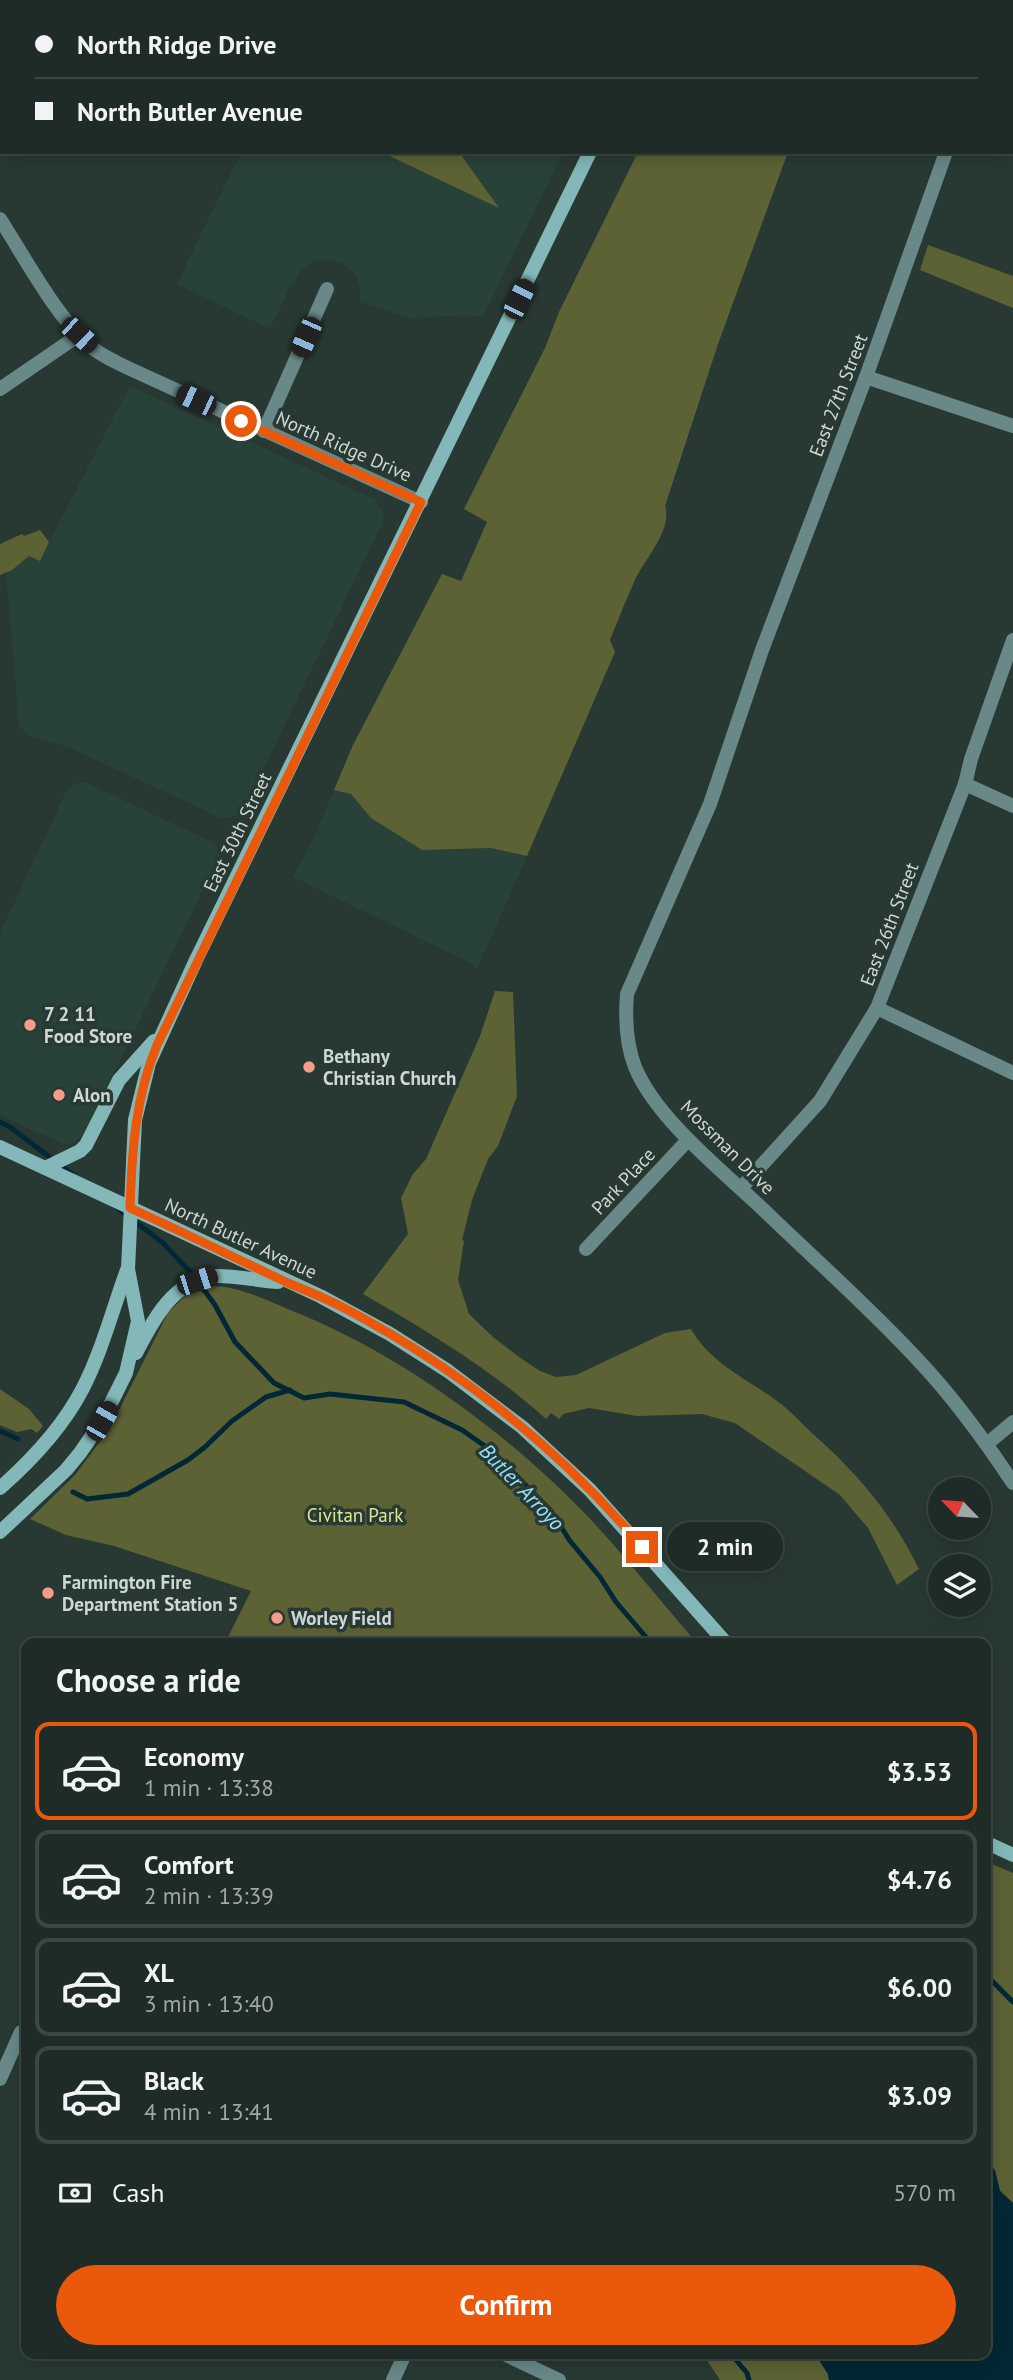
<!DOCTYPE html>
<meta charset="utf-8">
<style>
:root{--surface:#1e2b26;--page:#2b3732;--text:#f1f3f6;--muted:#a1a7a7;--line:#3c4743;--accent:#ea580c}
body{margin:0;font-family:"PT Sans",sans-serif;background:var(--page);color:var(--text);height:100vh;display:flex;flex-direction:column;font-size:26px;white-space:nowrap}
*{box-sizing:border-box;margin:0}
p{font-size:23px;color:var(--muted)}
.icon{flex:none;width:38px;height:38px;fill:none;stroke:currentColor;stroke-width:2;stroke-linecap:round;stroke-linejoin:round}
.map{position:relative;flex:1;overflow:hidden}
.side{position:absolute;left:21px;top:1638px;width:970px;height:721px;display:flex;flex-direction:column;background:var(--surface);border-radius:14px;box-shadow:0 4px 18px #0003,0 0 0 2px var(--line)}
.side>*{flex:none}
.hud{position:absolute;left:0px;top:0px;width:1013px;height:154px;box-shadow:0 4px 18px #0003,0 0 0 2px var(--line);display:grid;align-content:center;height:154px;padding:0 35px;background:var(--surface)}
.needle{width:46px;rotate:295deg}
.buttons{position:absolute;left:928px;top:1477px;display:grid;gap:14px}
.buttons a{display:grid;place-items:center;width:63px;height:63px;border-radius:50%;background:var(--surface);box-shadow:0 4px 18px #0003,0 0 0 2px var(--line);font-size:35px}
.end{position:absolute;width:32px;height:32px;margin:-16px;border:9px solid #ea580c;background:#fff;box-shadow:0 0 0 4px #fff}
.from{border-radius:50%}
.bubble{position:absolute;height:49px;border-radius:24px;background:var(--surface);box-shadow:0 4px 18px #0003,0 0 0 2px var(--line);font-size:23px;font-weight:700;line-height:49px;text-align:center}
.car{position:absolute;width:21px;height:42px;margin:-21px -10px;border-radius:9px;box-shadow:0 0 5px 2px #0007;background:linear-gradient(#222 24%,#8ab4d8 0 40%,#222 0 76%,#8ab4d8 0 86%,#222 0)}
.hud b{display:flex;align-items:center;gap:24px;height:66px;font-size:26px}
.hud b+b{border-top:2px solid var(--line)}
.hud i{width:18px;height:18px;background:var(--text)}
ul{padding:0;list-style:none}
li{display:flex;align-items:center;gap:21px;height:98px;margin:0 14px 10px;padding:0 21px;border:4px solid var(--line);border-radius:14px}
li div{flex:1}
li b{display:block;font-size:26px}
li em{font-style:normal;font-weight:700}
li.active{border-color:var(--accent)}
li>.icon{width:63px;height:63px;stroke-width:1.5}
h2{padding:0 35px;font-size:32px;line-height:84px}
.pay{display:flex;align-items:center;gap:18px;height:77px;padding:0 35px;font-size:26px}
.pay p{margin-inline-start:auto}
.action{display:flex;gap:14px;margin-top:auto;padding:14px 35px}
.action a{flex:1;height:80px;border-radius:42px;background:var(--accent);color:#fff;font-size:28px;font-weight:700;line-height:80px;text-align:center}
.map>svg:first-child{display:block}
</style>
<div class="map">
<svg width="1013" height="2380" viewBox="0 0 1013 2380">
<rect width="100%" height="100%" fill="#283933"/>
<g fill="#294239">
<path d="M349,0h289l-1,2h-288z"/>
<path d="M241,152h140l117,55 -39,-55h104l-80,165 -16,-2 -56,3 -51,-16v-17l-8,-15 -11,-8 -13,-3 -15,2 -13,11 -7,14h-3l-20,43 -93,-45z"/>
<path d="M130,386l246,114 8,13 -2,11 -138,285 -5,5 -10,4 -10,-1 -153,-71 -38,-11 -9,-9 -13,-154 24,-16 10,4z"/>
<path d="M85,782l129,61 6,7v5l-136,279 -12,9 -8,1 -64,-29v-182l66,-141 10,-9z"/>
<path d="M334,790l17,4 20,24 51,32 69,-2 36,8 -50,113 -6,-6 -178,-86 21,-39z"/>
</g>
<g fill="#5d6235">
<path d="M381,152h78l40,56z"/>
<path d="M638,152h150l-70,192 -53,162c8,24 -21,54 -30,74 -9,20 -17,40 -25,60l5,12 -88,204 -36,-8 -69,2 -51,-32 -20,-24 -17,-4 19,-45 89,-171 19,7 26,-59 -23,-13 81,-161 14,-36z"/>
<path d="M928,245l85,31v32l-93,-38z"/>
<path d="M40,530l9,12 -9,19 -11,-5 -17,14 -12,5v-31l22,-10 2,2z"/>
<path d="M495,991l18,1 4,104 -19,50 -10,13 -16,41 -10,40 2,1 -6,39 11,34 24,23 26,20 21,14 16,6 20,-2 89,-42 26,-4c20,35 55,49 86,72 13,9 24,22 36,33 47,42 78,79 106,135l-22,16 -29,-57 -28,-33 -105,-72 -33,-9 -65,2 -48,-8 -26,6 -4,5 -8,-6 -5,6c-55,-50 -119,-88 -183,-125l45,-60 -7,-36 12,-24 13,-15 54,-123z"/>
<path d="M210,1286c28,0 54,13 80,24 110,43 222,126 303,212 36,39 69,81 104,121h-472l26,-52 -137,-45 -48,-11 -36,-16 45,-44 27,-36 17,-29 49,-97 16,-16z"/>
<path d="M0,1389l29,20 14,17 -6,7 -6,-4 -14,3 -17,-7z"/>
<path d="M985,1861l28,12v330l-13,-12 -5,-20 -10,-19z"/>
<path d="M703,2354h112l13,20 1,6h-109z"/>
</g>
<path fill="#012834" d="M985,2152l10,19 5,20 13,12v177h-184l-1,-6 -13,-20h170z"/>
<g fill="none" stroke-linecap="round" stroke-linejoin="round">
<g stroke="#012834" stroke-width="5">
<path d="M0,1122l10,5 62,47"/>
<path d="M116,1207l47,36 31,33 21,29 20,37 39,41 30,15 26,-4 74,8 58,28 30,21 59,60 19,30 30,36 16,25 35,41"/>
<path d="M0,1431l18,8"/>
<path d="M73,1492l14,7 41,-5 60,-34 17,-13 27,-26 34,-24 24,-7"/>
<path d="M985,1974l28,28"/>
<path d="M731,2354l16,19 2,7"/>
</g>
<g stroke="#698989" stroke-width="14">
<path d="M163,0l2,2"/>
<path d="M999,2l1,-2"/>
<path d="M0,122l2,-1"/>
<path d="M1012,147l1,1"/>
<path d="M946,152l-80,225 -104,273 -52,154 -83,190c-2,25 -1,50 8,73 22,54 94,109 135,149 50,48 102,94 149,145 35,37 66,80 94,122"/>
<path d="M0,219c24,37 60,105 94,130 10,8 22,13 34,19l293,134"/>
<path d="M866,377l147,49"/>
<path d="M0,389l79,-54"/>
<path d="M264,431l63,-142"/>
<path d="M965,784l48,22"/>
<path d="M877,1008l136,65"/>
<path d="M741,1188l79,-87 57,-93 88,-224 6,-25 42,-119"/>
<path d="M586,1249l102,-109"/>
<path d="M987,1444l26,-22"/>
<path d="M0,2079l21,-47"/>
<path d="M504,2354l55,26"/>
<path d="M393,2380l12,-26"/>
</g>
<g stroke="#84b8b8" stroke-width="14">
<path d="M664,2v-2"/>
<path d="M0,1147l320,149 70,38 58,37 74,56 68,63 136,153"/>
<path d="M45,1168l35,-17 6,-6 33,-65 35,-39"/>
<path d="M136,1353c16,-31 37,-73 78,-77 19,-1 45,5 64,6"/>
<path d="M0,1488c33,-29 63,-61 83,-100 19,-37 30,-80 44,-118"/>
<path d="M0,1532l66,-62 14,-17 22,-32 24,-48 12,-52 -10,-52 7,-149 14,-57 47,-103 394,-808"/>
<path d="M985,1842l28,13"/>
</g>
</g>
<g fill="none" stroke-linecap="round" stroke-linejoin="round">
<path stroke="#ea580c" stroke-width="9" d="M241,421l180,81 -264,543c-22,53 -25,106 -27,163 53,24 105,50 158,75 20,8 39,16 58,26 113,60 214,140 296,238"/>
</g>
<g fill="#f49d8b" stroke="#283933" stroke-width="2.5">
<circle cx="30" cy="1025" r="7"/>
<circle cx="309" cy="1067" r="7"/>
<circle cx="59" cy="1095" r="7"/>
<circle cx="48" cy="1593" r="7"/>
<circle cx="277" cy="1618" r="7"/>
</g>
<g text-anchor="middle" dominant-baseline="central" stroke-width="7" stroke-linejoin="round" paint-order="stroke">
<g font-size="19" fill="#cdd7d3" stroke="#283933">
<text transform="translate(838 395) rotate(-69)">East 27th Street</text>
<text transform="translate(344 446) rotate(24)">North Ridge Drive</text>
<text transform="translate(237 832) rotate(-64)">East 30th Street</text>
<text transform="translate(889 924) rotate(-69)">East 26th Street</text>
<text transform="translate(728 1147) rotate(45)">Mossman Drive</text>
<text transform="translate(623 1181) rotate(-47)">Park Place</text>
<text transform="translate(241 1238) rotate(25)">North Butler Avenue</text>
</g>
<g font-size="19" font-weight="bold" fill="#cdd7d3" stroke="#283933" text-anchor="start">
<text x="44" y="1014">7 2 11<tspan x="44" dy="22">Food Store</tspan></text>
<text x="323" y="1056">Bethany<tspan x="323" dy="22">Christian Church</tspan></text>
<text x="73" y="1095">Alon</text>
<text x="62" y="1582">Farmington Fire<tspan x="62" dy="22">Department Station 5</tspan></text>
<text x="291" y="1618">Worley Field</text>
</g>
<g font-size="19" fill="#dce791" stroke="#283933">
<text x="355" y="1515">Civitan Park</text>
</g>
<g font-size="21" font-style="italic" fill="#92e1fe" stroke="#283933">
<text transform="translate(522 1487) rotate(46)">Butler Arroyo</text>
</g>
</g>
</svg>
<div class="buttons">
<a><svg class="needle" viewBox="-14 -14 28 28"><path d="M0-13l5 13h-10z" fill="#e53935"/><path d="M0 13l5-13h-10z" fill="#a1a7a7"/></svg></a>
<a><svg class="icon" aria-label="layers" viewBox="0 0 24 24"><path d="M12 4l9 5-9 5-9-5zM3 14l9 5 9-5"/></svg></a>
</div>
<i class="end from" style="left:241px;top:421px"></i>
<i class="end" style="left:642px;top:1547px"></i>
<div class="bubble" style="left:667px;top:1522px;width:116px">2 min</div>
<i class="car" style="left:519px;top:299px;rotate:26deg"></i>
<i class="car" style="left:79px;top:335px;rotate:133deg"></i>
<i class="car" style="left:306px;top:337px;rotate:204deg"></i>
<i class="car" style="left:196px;top:400px;rotate:295deg"></i>
<i class="car" style="left:197px;top:1281px;rotate:72deg"></i>
<i class="car" style="left:102px;top:1421px;rotate:30deg"></i>
<div class="hud">
<b><i class="from"></i>North Ridge Drive</b>
<b><i></i>North Butler Avenue</b>
</div>
<section class="side">
<h2>Choose a ride</h2>
<ul>
<li class="active"><svg class="icon" aria-label="car" viewBox="0 0 24 24"><path d="M5 17H2v-5l4-1 3-4h7l3 4 3 1v5h-3M9 17h6M6 11h13"/><circle cx="7" cy="17" r="2"/><circle cx="17" cy="17" r="2"/></svg><div><b>Economy</b><p>1 min · 13:38</p></div><em>$3.53</em></li>
<li><svg class="icon" aria-label="car" viewBox="0 0 24 24"><path d="M5 17H2v-5l4-1 3-4h7l3 4 3 1v5h-3M9 17h6M6 11h13"/><circle cx="7" cy="17" r="2"/><circle cx="17" cy="17" r="2"/></svg><div><b>Comfort</b><p>2 min · 13:39</p></div><em>$4.76</em></li>
<li><svg class="icon" aria-label="car" viewBox="0 0 24 24"><path d="M5 17H2v-5l4-1 3-4h7l3 4 3 1v5h-3M9 17h6M6 11h13"/><circle cx="7" cy="17" r="2"/><circle cx="17" cy="17" r="2"/></svg><div><b>XL</b><p>3 min · 13:40</p></div><em>$6.00</em></li>
<li><svg class="icon" aria-label="car" viewBox="0 0 24 24"><path d="M5 17H2v-5l4-1 3-4h7l3 4 3 1v5h-3M9 17h6M6 11h13"/><circle cx="7" cy="17" r="2"/><circle cx="17" cy="17" r="2"/></svg><div><b>Black</b><p>4 min · 13:41</p></div><em>$3.09</em></li>
</ul>
<div class="pay"><svg class="icon" aria-label="cash" viewBox="0 0 24 24"><path d="M3 7h18v10H3z"/><circle cx="12" cy="12" r="2"/></svg>Cash<p>570 m</p></div>
<div class="action"><a>Confirm</a></div>
</section>
</div>
